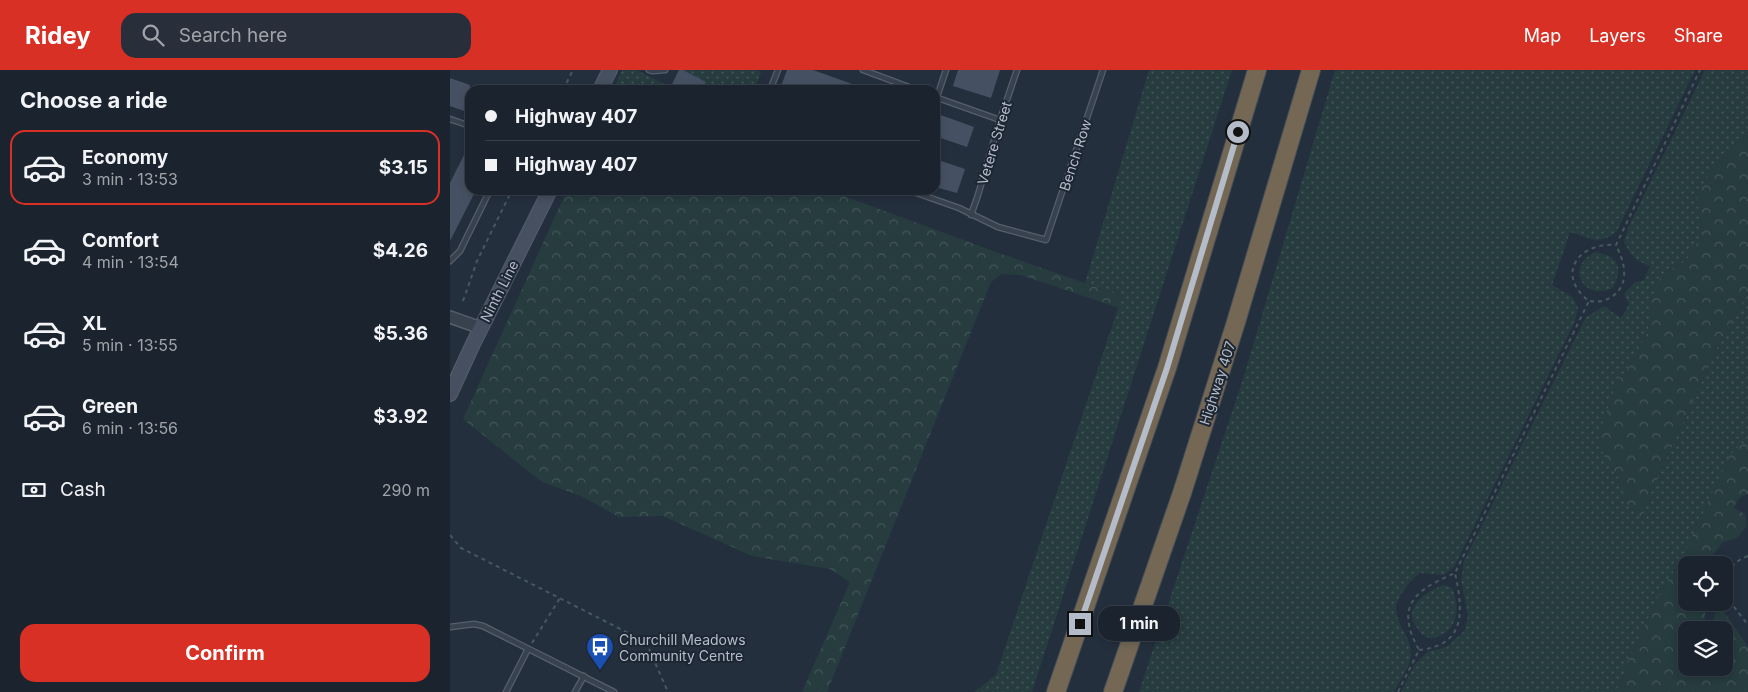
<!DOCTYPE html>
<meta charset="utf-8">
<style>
:root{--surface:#1b232e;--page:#282f3a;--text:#f1f3f6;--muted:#a0a4aa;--line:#39404a;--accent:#d93025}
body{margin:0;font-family:Inter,sans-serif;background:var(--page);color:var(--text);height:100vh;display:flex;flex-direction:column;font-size:19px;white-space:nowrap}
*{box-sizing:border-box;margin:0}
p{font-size:16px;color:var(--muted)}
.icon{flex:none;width:28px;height:28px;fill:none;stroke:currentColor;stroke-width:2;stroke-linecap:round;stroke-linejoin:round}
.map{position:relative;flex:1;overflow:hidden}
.details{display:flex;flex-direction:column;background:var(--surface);width:450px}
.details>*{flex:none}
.hud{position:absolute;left:15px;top:15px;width:475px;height:110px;border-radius:15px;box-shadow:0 2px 8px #0003,0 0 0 1px var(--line);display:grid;align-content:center;height:110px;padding:0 20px;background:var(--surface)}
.controls{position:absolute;left:1228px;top:486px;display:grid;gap:10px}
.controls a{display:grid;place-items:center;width:55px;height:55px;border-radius:10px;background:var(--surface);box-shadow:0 2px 8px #0003,0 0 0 1px var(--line);font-size:25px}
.end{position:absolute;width:22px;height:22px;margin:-11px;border:6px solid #b4bcc9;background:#111;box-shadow:0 0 0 2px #111}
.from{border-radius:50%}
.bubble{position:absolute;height:35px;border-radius:15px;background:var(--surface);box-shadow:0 2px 8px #0003,0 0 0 1px var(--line);font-size:16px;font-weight:700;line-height:35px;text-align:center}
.hud b{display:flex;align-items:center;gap:18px;height:48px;font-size:19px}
.hud b+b{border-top:1px solid var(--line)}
.hud i{width:12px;height:12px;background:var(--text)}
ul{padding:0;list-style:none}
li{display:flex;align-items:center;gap:15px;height:75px;margin:0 10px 8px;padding:0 10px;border:2px solid transparent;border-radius:15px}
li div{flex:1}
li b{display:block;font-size:19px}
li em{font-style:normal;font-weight:700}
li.on{border-color:var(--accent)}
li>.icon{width:45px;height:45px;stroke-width:1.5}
h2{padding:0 20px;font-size:22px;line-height:60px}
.pay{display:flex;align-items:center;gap:12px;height:55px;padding:0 20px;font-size:19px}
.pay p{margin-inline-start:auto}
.primary-button{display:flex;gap:10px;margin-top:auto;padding:10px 20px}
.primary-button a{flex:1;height:58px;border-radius:15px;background:var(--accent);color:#fff;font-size:20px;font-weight:700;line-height:58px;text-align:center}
header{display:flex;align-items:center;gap:30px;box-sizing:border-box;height:70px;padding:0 25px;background:var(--accent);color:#fff}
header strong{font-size:24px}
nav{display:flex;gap:28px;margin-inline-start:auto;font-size:18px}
.search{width:350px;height:45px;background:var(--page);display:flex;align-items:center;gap:12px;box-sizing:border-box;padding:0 18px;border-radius:15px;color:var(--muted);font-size:19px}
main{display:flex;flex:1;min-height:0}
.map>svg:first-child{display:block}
</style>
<header>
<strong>Ridey</strong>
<div class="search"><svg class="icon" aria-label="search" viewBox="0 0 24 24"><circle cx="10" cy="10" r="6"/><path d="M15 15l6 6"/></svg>Search here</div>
<nav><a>Map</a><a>Layers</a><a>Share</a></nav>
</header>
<main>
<section class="details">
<h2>Choose a ride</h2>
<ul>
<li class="on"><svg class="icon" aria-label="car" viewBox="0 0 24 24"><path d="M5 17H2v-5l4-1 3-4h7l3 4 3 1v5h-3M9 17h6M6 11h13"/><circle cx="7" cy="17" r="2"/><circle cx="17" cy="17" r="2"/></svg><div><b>Economy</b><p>3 min · 13:53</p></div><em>$3.15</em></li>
<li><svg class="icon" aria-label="car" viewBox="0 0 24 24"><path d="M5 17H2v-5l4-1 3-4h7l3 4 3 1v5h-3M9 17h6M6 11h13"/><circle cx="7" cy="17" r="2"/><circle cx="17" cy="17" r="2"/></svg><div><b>Comfort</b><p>4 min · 13:54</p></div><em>$4.26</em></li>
<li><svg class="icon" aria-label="car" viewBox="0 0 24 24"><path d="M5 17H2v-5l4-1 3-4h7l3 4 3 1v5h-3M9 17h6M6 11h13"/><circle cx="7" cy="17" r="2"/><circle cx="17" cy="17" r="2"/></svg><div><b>XL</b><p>5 min · 13:55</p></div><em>$5.36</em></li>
<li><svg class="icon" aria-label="car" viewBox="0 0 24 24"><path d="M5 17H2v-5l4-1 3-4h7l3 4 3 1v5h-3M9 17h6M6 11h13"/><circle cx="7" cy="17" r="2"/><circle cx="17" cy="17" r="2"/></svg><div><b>Green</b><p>6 min · 13:56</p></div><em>$3.92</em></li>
</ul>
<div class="pay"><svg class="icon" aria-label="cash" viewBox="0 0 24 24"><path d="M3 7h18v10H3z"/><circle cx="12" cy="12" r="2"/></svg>Cash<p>290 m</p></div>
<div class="primary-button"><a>Confirm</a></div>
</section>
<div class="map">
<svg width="1298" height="622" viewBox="0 0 1298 622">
<defs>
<pattern id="grass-dots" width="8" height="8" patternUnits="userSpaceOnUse" patternTransform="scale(1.25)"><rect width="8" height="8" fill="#263c3f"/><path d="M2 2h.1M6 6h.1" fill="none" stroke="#435659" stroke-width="1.8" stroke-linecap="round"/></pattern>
<pattern id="forest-crowns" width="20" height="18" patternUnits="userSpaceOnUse" patternTransform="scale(1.25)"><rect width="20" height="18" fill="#263c3f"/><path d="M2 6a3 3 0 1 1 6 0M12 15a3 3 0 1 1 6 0" fill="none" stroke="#435659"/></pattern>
</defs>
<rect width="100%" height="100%" fill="#242f3e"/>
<g fill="url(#grass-dots)">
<path d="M172,0h15l33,17 -1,3h-56z"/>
<path d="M233,0h73l5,2 -7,18h-52l4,-8z"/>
<path d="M699,0h83l-200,622h-58l22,-17 126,-379 -37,-13z"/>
<path d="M885,0h360l-78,161c-17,16 -28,6 -47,1l-18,53 20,12 6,10 -3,14 -121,246 -10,8 -24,-2c-9,6 -23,24 -24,35 0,4 2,12 4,16 4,10 11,17 11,29 1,10 -12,29 -17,39h-255l104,-313z"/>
<path d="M1255,0h43v64l-51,60 5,40 -16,27 -21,11 -14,29 -3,31 -20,37 -11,11 -9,84 10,12 5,24 17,16 77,-168 31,-56v149l-8,4 -59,116 -21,32 -33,70 -4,15 -7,14h-215l14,-28 12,-12 20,-5 18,-17 3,-15 -7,-35 3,-19 122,-244 18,-11 17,12 8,-14 -5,-10 11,-12 9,-2 6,-14c-13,-4 -20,-11 -26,-24l5,-16z"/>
<path d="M1145,182c23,4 29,15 18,36 -29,14 -49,-20 -18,-36z"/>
<path d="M994,515l8,3c7,16 7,40 -11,47 -4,2 -7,4 -11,3 -6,-1 -9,-4 -12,-9 -18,-20 8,-38 26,-44z"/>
</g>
<g fill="url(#forest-crowns)">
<path d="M1298,64v158l-31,56 -77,169 -17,-17 -5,-24 -10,-12 -10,-22 1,-8 18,-54 11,-11 20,-37 3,-31 9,-23 5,-6 21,-11 16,-27 -5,-40 16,-26z"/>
<path d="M117,120h261l168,62 126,44 -3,12 -98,-33 -19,-1 -11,8 -164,410h-25l48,-110 -20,-13 -78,-13 -89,-40 -44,1 -38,-21 -39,-14 -79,-63z"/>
<path d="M1298,371v53c-8,2 -11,6 -14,14l11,6 2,12 -10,12 -14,4 -16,20v3h-21v37l20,1 -2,27h-18v38h38v-38h-12l3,-18 6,-5 27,40v45h-132l7,-14 4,-15 33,-70 21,-32 48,-105 11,-11z"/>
</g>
<g fill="#455162">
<path d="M229,0h4l23,12 -4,8h-33z"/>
<path d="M337,0h26l53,19 -1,1h-72l-12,-4z"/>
<path d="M508,0h42l-9,28 -38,-12z"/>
<path d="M0,8l20,7v17l-3,10 -17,-6z"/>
<path d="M485,43l39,14 -7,20 -32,-11z"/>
<path d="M20,73v47h6l-26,51v-58z"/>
<path d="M485,89l30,10 -8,24 -22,-6z"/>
</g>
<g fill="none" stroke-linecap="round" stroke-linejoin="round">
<defs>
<g id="service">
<path d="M199,0l3,1 13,-1"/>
<path d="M413,0l54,20"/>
<path d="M320,20l8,-20"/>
<path d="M485,27l65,23"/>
<path d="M487,27l9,-27"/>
<path d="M0,49l20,7"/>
<path d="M458,120l51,18 39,19 48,13 57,-170"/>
<path d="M521,145l7,-20 22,-75 17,-50"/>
<path d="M0,191l10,-10 30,-61"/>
<path d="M0,557l24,-3 9,2 131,66"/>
<path d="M56,622l22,-43"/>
<path d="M125,622l9,-16"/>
</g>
<path id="tertiary" d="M0,247l31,11"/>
<g id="secondary">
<path d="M150,20l10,-20"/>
<path d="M0,324l23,-50 77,-154"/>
</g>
<g id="motorway">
<path d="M606,622l111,-324 90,-298"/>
<path d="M663,622l69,-199 54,-171 75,-252"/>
</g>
</defs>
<use href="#service" stroke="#565f6c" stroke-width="7"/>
<use href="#tertiary" stroke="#565f6c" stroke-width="14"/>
<use href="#secondary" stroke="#565f6c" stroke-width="16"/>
<use href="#motorway" stroke="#434c59" stroke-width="20"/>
<g stroke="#44595c" stroke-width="2" stroke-dasharray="4 4" stroke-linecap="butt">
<path d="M113,20l10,-20"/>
<path d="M13,231l14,-40 35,-71"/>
<path d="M1140,231c18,4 36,-11 34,-29 0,-10 -4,-18 -8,-27"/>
<path d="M0,465l11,13 185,94 22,50"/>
<path d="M1274,511c5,-13 11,-20 24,-25"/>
<path d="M1274,524l24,31"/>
<path d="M82,573l28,-45"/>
<path d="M969,580c48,-5 44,-40 36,-77"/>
<path d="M948,622l21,-42c-4,-8 -9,-17 -10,-26 -6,-29 24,-41 46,-51l134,-272c-34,-26 -11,-59 27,-56l84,-175"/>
</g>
<use href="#service" stroke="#38414e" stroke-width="4.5"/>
<use href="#tertiary" stroke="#38414e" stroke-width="11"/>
<use href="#secondary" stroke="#465061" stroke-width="14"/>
<use href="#motorway" stroke="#746855" stroke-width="18"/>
</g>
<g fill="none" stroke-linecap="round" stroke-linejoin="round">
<path stroke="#b4bcc9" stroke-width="6" d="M630,554l87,-256 71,-236"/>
</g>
<defs>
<symbol id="bus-pin" viewBox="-11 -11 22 30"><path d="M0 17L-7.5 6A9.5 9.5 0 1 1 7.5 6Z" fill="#1a4fb4" stroke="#1d2633"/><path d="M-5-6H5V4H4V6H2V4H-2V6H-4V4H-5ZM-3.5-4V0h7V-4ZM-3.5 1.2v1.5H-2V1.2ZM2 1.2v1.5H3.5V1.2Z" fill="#fff"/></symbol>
</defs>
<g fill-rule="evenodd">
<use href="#bus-pin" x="134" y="561" width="32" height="43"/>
</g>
<g text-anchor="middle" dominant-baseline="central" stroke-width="4" stroke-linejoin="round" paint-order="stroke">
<g font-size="14" fill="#b4bcc9" stroke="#1d2633">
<text transform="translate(544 73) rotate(-73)">Vetere Street</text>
<text transform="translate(625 85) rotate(-72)">Bench Row</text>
<text transform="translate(49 221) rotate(-63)">Ninth Line</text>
<text transform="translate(767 313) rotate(-72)">Highway 407</text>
</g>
<g font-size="14" fill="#b4bcc9" stroke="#1d2633" text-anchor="start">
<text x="169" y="569">Churchill Meadows<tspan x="169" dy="16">Community Centre</tspan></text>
</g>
</g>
</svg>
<div class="controls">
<a><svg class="icon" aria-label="locate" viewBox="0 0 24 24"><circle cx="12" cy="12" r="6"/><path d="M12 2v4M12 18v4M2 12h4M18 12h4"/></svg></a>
<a><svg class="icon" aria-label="layers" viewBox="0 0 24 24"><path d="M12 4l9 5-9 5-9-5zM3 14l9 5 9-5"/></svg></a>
</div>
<i class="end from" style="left:788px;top:62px"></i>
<i class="end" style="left:630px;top:554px"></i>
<div class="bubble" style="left:648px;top:536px;width:82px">1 min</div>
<div class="hud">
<b><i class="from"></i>Highway 407</b>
<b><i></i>Highway 407</b>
</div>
</div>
</main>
